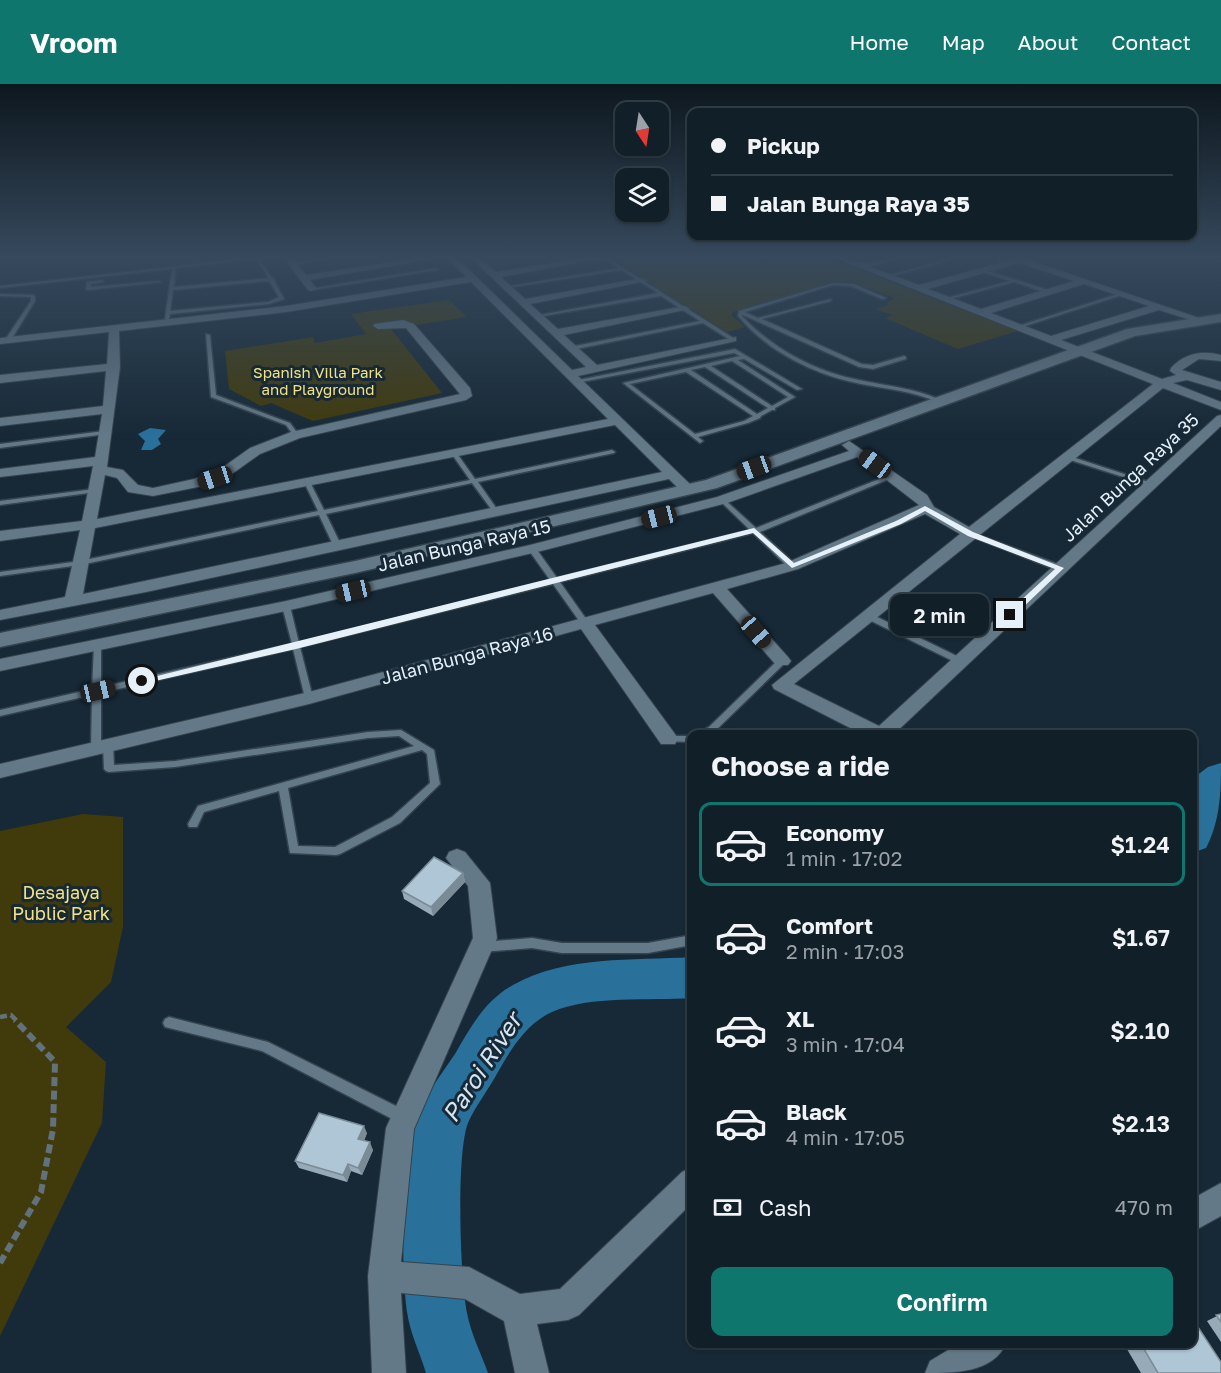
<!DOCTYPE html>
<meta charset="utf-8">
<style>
:root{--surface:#111f28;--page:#1a2730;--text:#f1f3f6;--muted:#9ca2a8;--line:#303d45;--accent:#0f766e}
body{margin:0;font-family:"Golos Text",sans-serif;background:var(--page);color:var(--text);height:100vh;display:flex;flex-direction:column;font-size:22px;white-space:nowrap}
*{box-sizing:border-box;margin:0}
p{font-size:20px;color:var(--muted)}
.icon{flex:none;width:33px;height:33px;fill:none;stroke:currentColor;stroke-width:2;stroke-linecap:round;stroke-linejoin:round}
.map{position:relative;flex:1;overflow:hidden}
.panel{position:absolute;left:687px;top:646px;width:510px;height:618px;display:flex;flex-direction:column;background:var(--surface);border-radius:12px;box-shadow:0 2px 4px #0004,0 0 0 2px var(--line)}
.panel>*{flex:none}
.hud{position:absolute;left:687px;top:24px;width:510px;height:132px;border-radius:12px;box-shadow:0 2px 4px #0004,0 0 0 2px var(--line);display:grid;align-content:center;height:132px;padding:0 24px;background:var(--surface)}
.needle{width:39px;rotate:168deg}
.fabs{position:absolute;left:615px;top:18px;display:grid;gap:12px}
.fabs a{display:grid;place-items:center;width:54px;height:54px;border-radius:12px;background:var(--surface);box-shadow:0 2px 4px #0004,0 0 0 2px var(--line);font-size:30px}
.end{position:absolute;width:27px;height:27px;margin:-14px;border:8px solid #e5f0f9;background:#111;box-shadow:0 0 0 3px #111}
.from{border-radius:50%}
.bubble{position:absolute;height:42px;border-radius:12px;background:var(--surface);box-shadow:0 2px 4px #0004,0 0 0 2px var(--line);font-size:20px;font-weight:600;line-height:42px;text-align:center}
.car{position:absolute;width:18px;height:36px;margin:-18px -9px;border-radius:8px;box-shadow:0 0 4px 2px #0007;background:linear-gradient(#222 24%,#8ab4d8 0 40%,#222 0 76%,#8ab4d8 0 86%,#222 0)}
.hud b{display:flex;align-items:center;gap:21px;height:57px;font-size:22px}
.hud b+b{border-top:2px solid var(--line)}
.hud i{width:15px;height:15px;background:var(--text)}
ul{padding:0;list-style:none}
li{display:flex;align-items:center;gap:18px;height:84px;margin:0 12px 9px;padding:0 12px;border:3px solid transparent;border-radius:12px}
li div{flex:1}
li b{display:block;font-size:22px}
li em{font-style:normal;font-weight:600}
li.active{border-color:var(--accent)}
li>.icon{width:54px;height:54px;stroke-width:1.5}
h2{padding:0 24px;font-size:27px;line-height:72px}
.pay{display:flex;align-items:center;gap:15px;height:66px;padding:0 24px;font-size:22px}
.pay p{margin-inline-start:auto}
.primary-button{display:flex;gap:12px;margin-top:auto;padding:12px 24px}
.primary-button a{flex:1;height:69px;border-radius:12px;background:var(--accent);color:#fff;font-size:24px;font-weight:600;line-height:69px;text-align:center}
header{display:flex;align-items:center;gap:36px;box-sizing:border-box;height:84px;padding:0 30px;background:var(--accent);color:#fff}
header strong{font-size:28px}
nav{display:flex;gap:33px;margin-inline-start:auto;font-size:21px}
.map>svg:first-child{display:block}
</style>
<header>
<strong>Vroom</strong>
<nav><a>Home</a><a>Map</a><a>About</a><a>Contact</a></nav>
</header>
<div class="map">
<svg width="1221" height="1289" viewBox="0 0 1221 1289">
<rect width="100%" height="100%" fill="#172936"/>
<g fill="#413a0b">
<path d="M621,173h204l193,74 -60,18 -73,-31 8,-3 -18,-6 14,-4 -3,-1 8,-6 -41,-16h-22l-98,30 -2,3 14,12 -18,5 -116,-74z"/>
<path d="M449,216l18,17 -76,12 51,64 -129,28 -42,-18 -10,3 -32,-17 -4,-38 88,-14 2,6 51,-9 -15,-20z"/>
<path d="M83,730l40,3v110l-12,55 -45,45 40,35 -4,61 -102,213v-505z"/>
</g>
<path fill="#29709b" d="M150,344l16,2 -8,9 3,5 -9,6h-11l4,-9 -7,-7z"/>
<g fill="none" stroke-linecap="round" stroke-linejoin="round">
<g fill="#29709b" fill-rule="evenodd">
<path d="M1221,679c0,30 -1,58 -15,85l-14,5v-74l16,-12z"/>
<path d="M692,873v41c-42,3 -102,-3 -140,14 -25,11 -41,37 -54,60 -9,17 -22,33 -30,51 -12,30 -8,156 -1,190 4,21 14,40 21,60h-62c-6,-20 -16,-40 -19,-61 -7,-50 -5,-153 13,-200 8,-21 22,-39 35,-58 15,-26 30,-54 58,-69 54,-30 119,-24 179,-28z"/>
</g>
<defs>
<g id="service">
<path d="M258,173l14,21 3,1 -1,1 10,19 -15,5 -99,10 -1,5 -2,1 -2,-1 7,-50 -172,19v-2zM257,175l11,19 -94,9 2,-19zM269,197l10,16 -11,5 -98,9 3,-21z"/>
<path d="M333,173h9l-49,8 -2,-1z"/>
<path d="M602,173h4l129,82 -5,1 -27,-17 -131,27 -3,-2 1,-1 130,-26 -39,-25 -124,21 -2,-1 123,-23 -36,-23 -115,18 -2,-1 114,-19z"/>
<path d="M957,173h6l-75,20 -2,-1z"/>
<path d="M436,184l2,2 -126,20 -2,-1z"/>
<path d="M982,185l69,22v1l-4,1 -33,-11 -67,18v-2l63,-17 -30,-10z"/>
<path d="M102,196l2,2 -13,2v3l68,-6 2,1 -73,8 -2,-1 1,-7z"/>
<path d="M833,199l21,1 32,14 -4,1 -31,-13 -18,-1 -88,27 13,6 73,-19v2l-69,18 100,45 11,1 31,-9 2,1v2l-33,10 -14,-2 -116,-52 -1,1c31,33 74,56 117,64 28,6 56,8 82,20v2h-4c-25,-11 -50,-13 -76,-18 -46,-9 -93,-32 -123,-68l1,-5z"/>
<path d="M1121,209l4,1 -106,34 -4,-1z"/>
<path d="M0,210l33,1 2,1v5l-24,39 -3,2 -3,-2 26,-39v-4l-31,-1z"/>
<path d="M206,250l4,1 6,60 74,28 9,12 -1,1h-4l-8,-11 -75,-28z"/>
<path d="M735,265l67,40 -5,1 -53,-31 -6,1 57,37 -20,11v2h-3l-11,6 -1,2 -12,5 -50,14 5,4 -3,2 -77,-60 117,-27 -6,-3 -158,30 -3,-2zM732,277l56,36 -16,9 -61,-40zM705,283l63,41 -11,6 -66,-44zM686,288l67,44 -9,5 -49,13 -65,-50z"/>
<path d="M104,347l3,2 -1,1 -106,14v-4z"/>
<path d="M612,366l3,2 -1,1 -136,29 21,30 -3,2 -2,-1 -22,-30 -146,31 16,33 -4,2 -4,-2 -15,-32 -239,50 -80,11v-4l80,-11 238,-50 -14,-29 3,-2 3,2 14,28 146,-30 -19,-27 3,-2 2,1 19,27z"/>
<path d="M1066,371l86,28 1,1 -5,1 -84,-27v-2z"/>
<path d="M892,390l2,1v2l-134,55 35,32v4h-6l-36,-35 -193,49 29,41 -4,2h-3l-29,-41 -253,63 13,51 -4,3 -4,-3 -12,-49 -192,44v55l-5,3 -5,-3 1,-53 -92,21v-6l92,-21 2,-44 3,-1 4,3v40l191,-43 -10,-38 1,-2h6l1,2 9,37 251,-63 -22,-31 1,-2h6l22,31 193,-48 -30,-29v-2h4l32,29z"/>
<path d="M94,405l3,2 -1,1 -96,13v-4z"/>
<path d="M970,448l93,34 1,2 -4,2h-3l-89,-35v-2z"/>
<path d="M865,530h6l92,45 1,2 -4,3 -3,-1 -92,-45 -1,-2z"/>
<path d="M782,574l3,1 1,2 -1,2 -70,68 -7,4h-12l2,-2 11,-6 70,-68z"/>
<path d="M401,646l33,20 6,34 -40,39 -60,31 -4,1 -46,-2 -11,-62 -75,21 -7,15h-8l-1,-3 10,-18 216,-60 -15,-10 -31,2 -193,29 -66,5 -3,-1 -2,-2 -1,-24 5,-3 5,3 1,20 61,-4 193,-29zM422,666l5,4 3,29 -38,34 -57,30 -37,-1 -10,-58z"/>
<path d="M668,652h24v6l-27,-1 -2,-2 2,-2z"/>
<path d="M692,851v10l-44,8h-86l-30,-5 -50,4 -4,-2 -2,-3 2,-3 4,-2 50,-4 30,5h86z"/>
<path d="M169,933l99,25 140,70 1,5 -1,5 -5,1 -5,-1 -136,-71 -97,-24 -2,-4 2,-4z"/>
</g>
<g id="minor">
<path d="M283,173h9l14,18 118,-18 8,2 -122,21 6,8 -5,3 -3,-1z"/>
<path d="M446,173h10l116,113 14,-3 -116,-110h9l17,15 93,-15h20l-108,20 24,22 117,-21 5,3 -117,23 28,25 127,-23 5,3 -126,26 33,30 139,-28v4l-4,1 -154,34 115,111v6h-10l-14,-14 -523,113 -146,28v-10l65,-13 15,-67 -80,11v-10l82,-10 11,-55 -93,11v-8l95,-12 7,-43 -102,12v-8l103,-12 3,-35 -106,12v-8l107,-11 2,-32 -109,12v-6l286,-32 180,-29zM471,198l137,137 -511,100 8,-44 12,3 11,14 25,4 50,-10 26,-10 31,-22 40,-16 166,-38 6,-4 -2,-8 -56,-64 -11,-4 -29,4 -1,2 5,3 28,-1 54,66 -169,38 -41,16 -31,22 -25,9 -41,9 -15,-3 -15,-15 -16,-3 13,-100 -1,-36 167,-19zM615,341l47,47 -579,122 12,-66z"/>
<path d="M833,173c10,0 17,5 28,6 12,2 29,-6 42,-6l-33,10 49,18 102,-28h13l-5,3 176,60 -5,3 -41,-13 -98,30 101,39 14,-4 -6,-4 1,-3c14,-15 31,-18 50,-13v6l-22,-2 -17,11 39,12v8l-34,-10 -14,3 48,19v8l-58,-22 -369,296 85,42 338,-310 4,-1v11l-328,309h-29l-90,-46 -2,-4 188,-151 -35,-20 -127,55 -71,20 61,68 3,4 -3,4h-12l-63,-72 -118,32 80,109 3,5 -3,5h-14l-80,-115 -272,75 -309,74v-14l309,-72 477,-129 133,-58 -62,-48 -130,46 -190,49 -251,59 -286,60v-12l286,-58 244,-56 187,-48 132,-46 -7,-6 7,-4 78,54 7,12 35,20 184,-143zM1019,179l55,18 -93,28 -53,-20zM1084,200l65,22 -98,30 -60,-23z"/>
<path d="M457,765l8,3 25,31 7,55 -83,191 -13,133 68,5 51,27 40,-5 122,-117 10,-5v36l-113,112 -11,5 -31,4 12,49h-34l-11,-52 -39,-22 -64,-6 5,80h-34l-4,-97 18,-148 87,-190 -5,-52 -22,-28 3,-6z"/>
<path d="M1221,1099v33l-29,16v-33z"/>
<path d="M958,1260h48c-14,29 -51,29 -81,29l5,-12z"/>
</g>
<path id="tertiary" d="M1221,230v8l-86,14 -418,152 -362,85 -355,74v-14l355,-72 351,-81 421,-151z"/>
</defs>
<use href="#service" stroke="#34434d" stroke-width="3"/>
<use href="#minor" stroke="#34434d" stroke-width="2"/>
<use href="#tertiary" stroke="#34434d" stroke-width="3"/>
<path stroke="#62727d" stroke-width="4.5" stroke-dasharray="7 4" stroke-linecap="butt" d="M0,933l11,-2 6,6"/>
<path stroke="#62727d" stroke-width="6" stroke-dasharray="9 4.5" stroke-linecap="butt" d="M0,1179l41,-71 12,-63 2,-67 -40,-42"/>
<use href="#service" fill="#647988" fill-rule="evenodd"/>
<use href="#minor" fill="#647988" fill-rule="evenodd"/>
<use href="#tertiary" fill="#647988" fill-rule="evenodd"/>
</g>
<g fill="#96aab8">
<path d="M463,789l2,9 -32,34 -29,-17 -2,-8z"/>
<path d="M367,1049l-3,8 9,9 -11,25 -11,-4 -4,11 -48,-14 -4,-7z"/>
<path d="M1221,1230v28l-14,-21z"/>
<path d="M1124,1260h68l29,29h-80z"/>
</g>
<g fill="#7a8b96">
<path d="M463,789l2,9 -32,34 -2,-9z"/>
<path d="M364,1042l3,7 -6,13 -3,-7z"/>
<path d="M370,1058l3,8 -11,25 -4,-7z"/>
<path d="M348,1080l3,7 -4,11 -4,-7z"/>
</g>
<g fill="#afc6d6" stroke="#7a8b96" stroke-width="1.5">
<path d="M434,773l29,16 -32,34 -29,-16z"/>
<path d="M319,1029l45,13 -6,13 12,3 -12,26 -10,-4 -5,11 -48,-14z"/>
<path d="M1221,1230v8l-5,-7z"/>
<path d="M1192,1234l29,44v11h-63l-17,-29h51z"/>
</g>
<linearGradient id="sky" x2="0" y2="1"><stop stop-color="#0d171e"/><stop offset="0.49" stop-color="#36495d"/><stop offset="1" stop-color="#36495d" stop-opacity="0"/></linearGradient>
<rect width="1221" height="353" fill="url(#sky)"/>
<path fill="#e5f0f9" d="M925,422l48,26 91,36 -51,49h-6v-4l48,-44 -87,-33 -43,-25 -24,13 -109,44 -39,-35 -457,116 -154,35 -5,-3 617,-153 40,35 102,-42z"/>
<g text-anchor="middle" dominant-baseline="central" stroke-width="6" stroke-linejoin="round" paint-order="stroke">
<g font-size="15" fill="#f4e37b" stroke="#172936">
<text x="318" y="288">Spanish Villa Park<tspan x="318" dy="17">and Playground</tspan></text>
</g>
<g font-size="18" fill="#e5f0f9" stroke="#172936">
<text transform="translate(1130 393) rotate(-43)">Jalan Bunga Raya 35</text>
<text transform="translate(464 461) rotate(-13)">Jalan Bunga Raya 15</text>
<text transform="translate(467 571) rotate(-15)">Jalan Bunga Raya 16</text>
</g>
<g font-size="18" fill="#f4e37b" stroke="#172936">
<text x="61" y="808">Desajaya<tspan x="61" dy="21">Public Park</tspan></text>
</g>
<g font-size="24" font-style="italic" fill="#d5e6f3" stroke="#172936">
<text transform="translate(481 983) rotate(-57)">Paroi River</text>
</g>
</g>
</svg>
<div class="fabs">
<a><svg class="needle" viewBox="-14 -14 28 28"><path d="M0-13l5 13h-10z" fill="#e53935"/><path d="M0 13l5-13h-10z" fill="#9ca2a8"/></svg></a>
<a><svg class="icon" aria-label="layers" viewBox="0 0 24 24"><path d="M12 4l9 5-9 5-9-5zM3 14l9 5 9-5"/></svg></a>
</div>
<i class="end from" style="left:142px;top:597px"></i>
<i class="end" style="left:1010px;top:531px"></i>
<div class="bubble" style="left:890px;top:510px;width:99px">2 min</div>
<i class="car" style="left:875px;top:380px;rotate:306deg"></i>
<i class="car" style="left:754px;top:384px;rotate:250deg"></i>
<i class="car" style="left:215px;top:394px;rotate:252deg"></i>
<i class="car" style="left:659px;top:433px;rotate:256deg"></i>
<i class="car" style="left:353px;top:507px;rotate:257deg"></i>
<i class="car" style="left:756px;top:548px;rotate:139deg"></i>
<i class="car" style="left:98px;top:607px;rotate:77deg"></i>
<div class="hud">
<b><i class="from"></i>Pickup</b>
<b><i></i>Jalan Bunga Raya 35</b>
</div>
<section class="panel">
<h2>Choose a ride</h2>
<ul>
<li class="active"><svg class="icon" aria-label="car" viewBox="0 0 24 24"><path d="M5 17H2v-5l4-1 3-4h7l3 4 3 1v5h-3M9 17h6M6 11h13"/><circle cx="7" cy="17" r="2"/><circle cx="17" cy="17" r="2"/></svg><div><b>Economy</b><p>1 min · 17:02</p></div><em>$1.24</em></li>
<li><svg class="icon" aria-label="car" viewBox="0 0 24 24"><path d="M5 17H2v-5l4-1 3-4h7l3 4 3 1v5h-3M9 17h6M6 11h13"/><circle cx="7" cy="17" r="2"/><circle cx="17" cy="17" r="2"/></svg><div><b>Comfort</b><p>2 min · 17:03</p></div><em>$1.67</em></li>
<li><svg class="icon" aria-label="car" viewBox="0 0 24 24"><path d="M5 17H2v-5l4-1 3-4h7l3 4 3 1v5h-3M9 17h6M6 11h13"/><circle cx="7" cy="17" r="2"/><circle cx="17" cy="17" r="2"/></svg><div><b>XL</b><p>3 min · 17:04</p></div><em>$2.10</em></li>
<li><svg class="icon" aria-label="car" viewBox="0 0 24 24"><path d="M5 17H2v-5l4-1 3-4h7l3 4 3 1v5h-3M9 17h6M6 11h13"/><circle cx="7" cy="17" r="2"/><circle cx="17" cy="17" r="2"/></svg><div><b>Black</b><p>4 min · 17:05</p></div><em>$2.13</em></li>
</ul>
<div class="pay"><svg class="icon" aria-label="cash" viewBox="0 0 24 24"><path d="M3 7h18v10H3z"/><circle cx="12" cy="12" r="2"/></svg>Cash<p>470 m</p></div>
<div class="primary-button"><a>Confirm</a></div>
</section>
</div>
